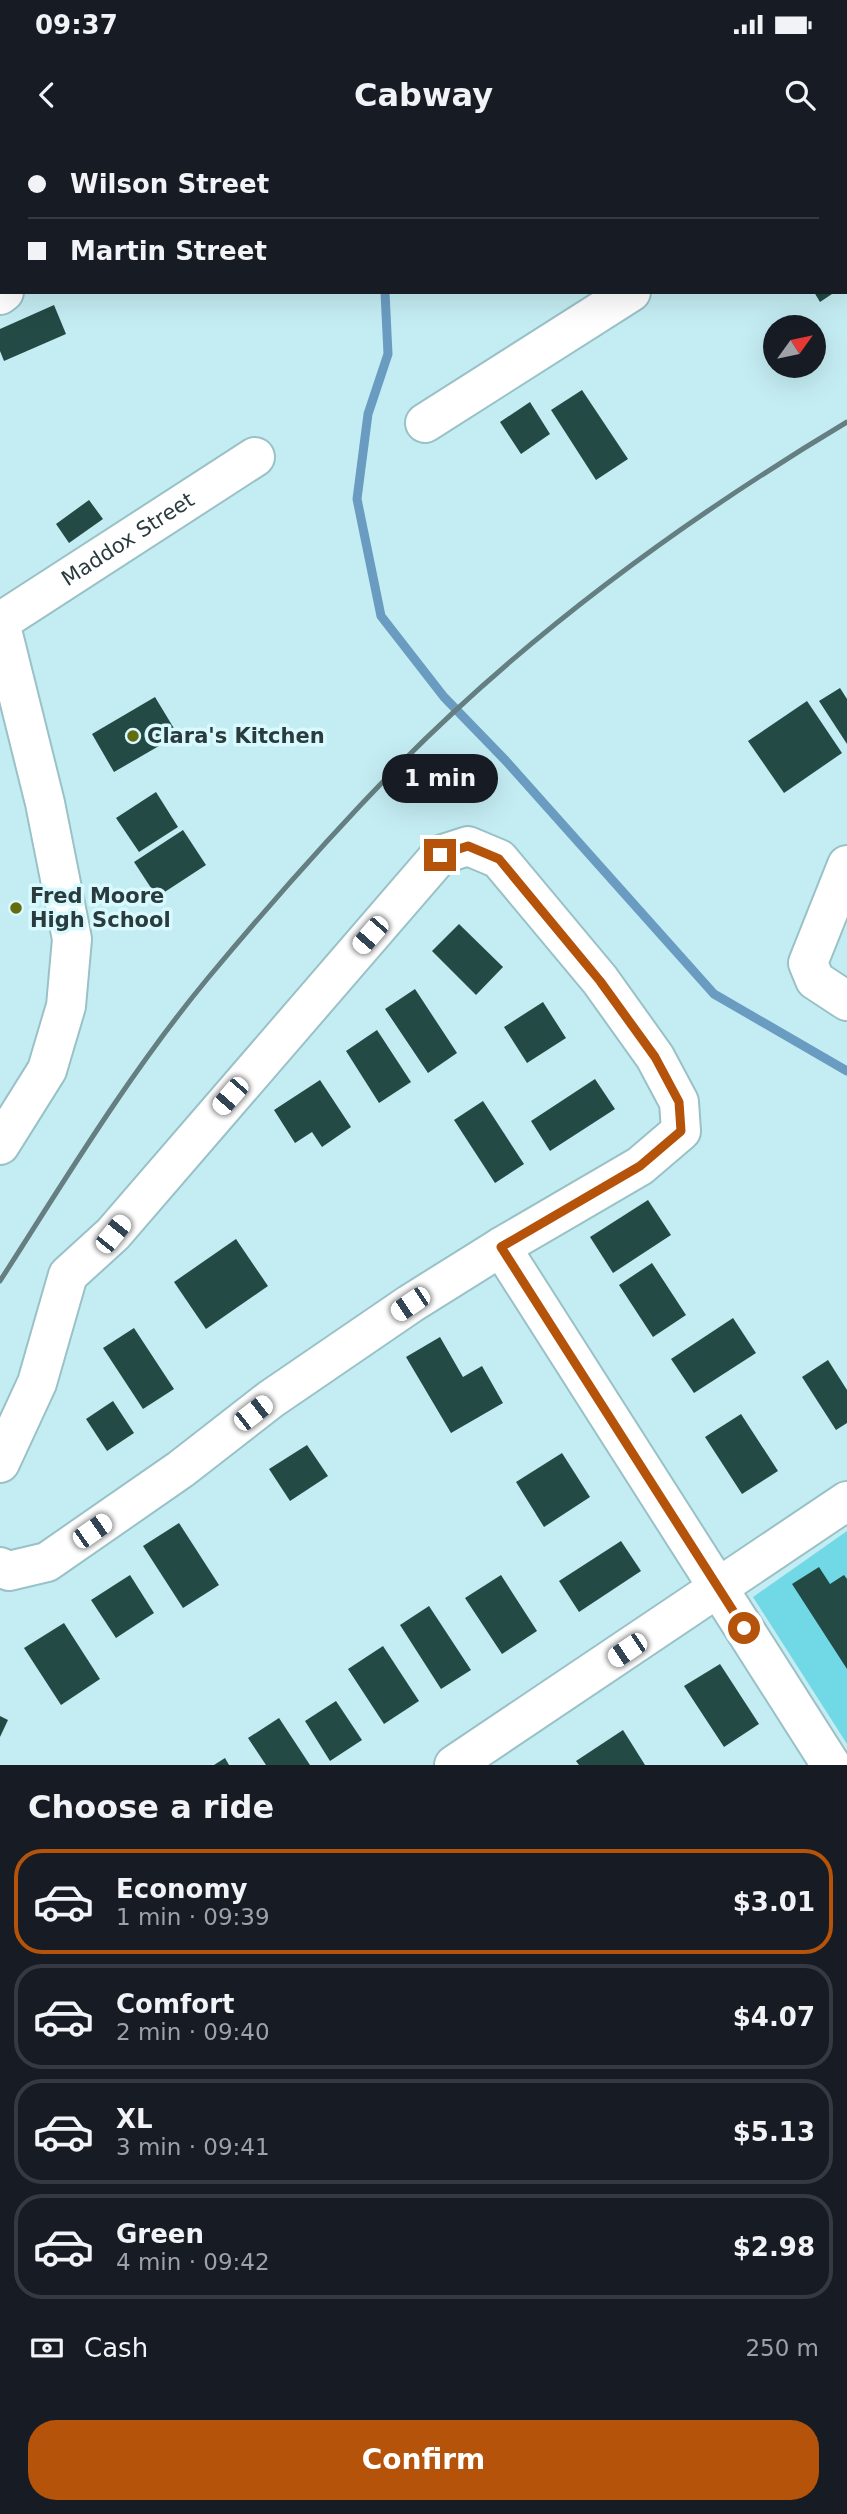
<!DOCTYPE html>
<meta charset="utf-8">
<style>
:root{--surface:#171b24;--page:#20242c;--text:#f1f3f6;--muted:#9ea1a6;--line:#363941;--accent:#b45309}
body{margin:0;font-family:"DejaVu Sans",sans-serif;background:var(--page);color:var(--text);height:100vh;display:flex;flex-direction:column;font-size:26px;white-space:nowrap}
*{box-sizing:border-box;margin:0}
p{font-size:23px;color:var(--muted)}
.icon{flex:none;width:38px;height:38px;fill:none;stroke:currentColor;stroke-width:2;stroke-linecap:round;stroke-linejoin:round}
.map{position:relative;height:1625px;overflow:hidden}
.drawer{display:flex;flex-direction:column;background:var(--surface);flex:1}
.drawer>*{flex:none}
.top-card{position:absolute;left:0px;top:0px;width:847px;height:154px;box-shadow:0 7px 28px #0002;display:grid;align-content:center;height:154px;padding:0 28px;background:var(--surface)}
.needle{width:46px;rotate:57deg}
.fabs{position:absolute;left:763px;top:175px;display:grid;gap:14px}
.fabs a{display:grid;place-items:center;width:63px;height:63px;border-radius:50%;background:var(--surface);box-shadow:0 7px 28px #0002;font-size:35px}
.end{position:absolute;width:32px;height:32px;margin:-16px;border:9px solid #b45309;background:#fff;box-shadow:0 0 0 4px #fff}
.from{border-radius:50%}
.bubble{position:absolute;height:49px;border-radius:24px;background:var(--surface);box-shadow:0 7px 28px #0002;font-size:23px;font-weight:800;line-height:49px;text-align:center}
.car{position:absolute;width:21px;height:42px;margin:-21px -10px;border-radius:9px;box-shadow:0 0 5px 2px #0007;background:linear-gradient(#fff 24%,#345 0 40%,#fff 0 76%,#345 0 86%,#fff 0)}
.top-card b{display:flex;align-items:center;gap:24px;height:66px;font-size:26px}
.top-card b+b{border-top:2px solid var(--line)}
.top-card i{width:18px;height:18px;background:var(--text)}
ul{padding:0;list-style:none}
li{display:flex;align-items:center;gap:21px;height:105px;margin:0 14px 10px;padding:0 14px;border:4px solid var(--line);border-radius:28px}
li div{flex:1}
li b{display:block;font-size:26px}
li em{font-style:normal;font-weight:800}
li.on{border-color:var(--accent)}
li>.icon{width:63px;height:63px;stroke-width:1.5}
h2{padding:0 28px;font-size:32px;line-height:84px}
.pay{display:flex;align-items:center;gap:18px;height:77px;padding:0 28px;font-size:26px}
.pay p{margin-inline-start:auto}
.button{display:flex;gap:14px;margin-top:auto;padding:14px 28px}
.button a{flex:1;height:80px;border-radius:28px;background:var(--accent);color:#fff;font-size:28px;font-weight:800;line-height:80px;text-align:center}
.status{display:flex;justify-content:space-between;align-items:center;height:49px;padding:0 35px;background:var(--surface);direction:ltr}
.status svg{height:19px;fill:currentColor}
header{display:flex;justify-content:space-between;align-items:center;height:91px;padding:0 28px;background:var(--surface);font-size:32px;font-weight:800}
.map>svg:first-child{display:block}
</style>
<div class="status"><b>09:37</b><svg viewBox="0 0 49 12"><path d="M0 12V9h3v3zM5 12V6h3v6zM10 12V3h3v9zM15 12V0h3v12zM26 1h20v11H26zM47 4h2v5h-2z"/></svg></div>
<header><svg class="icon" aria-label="back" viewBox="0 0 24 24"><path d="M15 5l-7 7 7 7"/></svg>Cabway<svg class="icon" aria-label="search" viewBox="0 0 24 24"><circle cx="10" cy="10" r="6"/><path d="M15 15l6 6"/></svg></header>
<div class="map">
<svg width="847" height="1625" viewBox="0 0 847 1625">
<rect width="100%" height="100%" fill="#c4edf3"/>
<path fill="#71d8e5" d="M847,1391v213l-94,-147z"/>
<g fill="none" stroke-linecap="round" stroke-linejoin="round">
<path stroke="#6a9cc1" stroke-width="9" d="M385,152l3,62 -20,60 -11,85 24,117 63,81 62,64 208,233 133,77"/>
</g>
<g fill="#244a46">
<path d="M814,152h21l-15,10z"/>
<path d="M54,165l12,29 -62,27 -4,-10v-22z"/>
<path d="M582,250l46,69 -32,21 -45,-70z"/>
<path d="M530,262l20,32 -29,20 -21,-32z"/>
<path d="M89,360l14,19 -34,24 -13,-19z"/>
<path d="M840,548l7,11v45l-28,-43z"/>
<path d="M155,557l23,38 -64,37 -22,-38z"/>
<path d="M807,561l35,52 -58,40 -36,-52z"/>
<path d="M156,652l22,35 -39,25 -23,-34z"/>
<path d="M183,690l23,35 -49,32 -23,-35z"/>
<path d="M459,784l44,43 -27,28 -44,-44z"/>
<path d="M415,849l42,64 -29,20 -43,-64z"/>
<path d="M543,862l23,36 -39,25 -23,-36z"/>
<path d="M377,890l34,52 -32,21 -33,-52z"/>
<path d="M595,939l20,30 -65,42 -19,-30z"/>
<path d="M320,940l31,47 -29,20 -10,-15 -17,11 -21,-33z"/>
<path d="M483,961l41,63 -29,19 -41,-63z"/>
<path d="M648,1060l23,35 -58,38 -23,-36z"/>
<path d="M236,1099l32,47 -62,43 -32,-47z"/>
<path d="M652,1123l34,52 -33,22 -34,-52z"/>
<path d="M733,1178l23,35 -62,40 -23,-34z"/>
<path d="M134,1188l40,61 -31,20 -40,-61z"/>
<path d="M440,1197l23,40 19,-11 21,37 -52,30 -45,-76z"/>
<path d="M828,1220l19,30v33l-11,7 -34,-53z"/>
<path d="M113,1261l21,32 -27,18 -21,-32z"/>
<path d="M741,1274l37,57 -36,23 -37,-57z"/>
<path d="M307,1305l21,31 -38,25 -21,-32z"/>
<path d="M562,1313l28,44 -46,30 -28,-45z"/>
<path d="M179,1383l40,62 -36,23 -40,-62z"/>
<path d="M621,1401l20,30 -62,41 -20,-31z"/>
<path d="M819,1427l11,17 14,-9 3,4v90l-55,-85z"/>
<path d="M130,1435l24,38 -38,25 -25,-38z"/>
<path d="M501,1435l36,56 -35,23 -37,-56z"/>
<path d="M429,1466l42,64 -30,19 -41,-64z"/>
<path d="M64,1483l36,56 -39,26 -37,-57z"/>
<path d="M383,1506l36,55 -35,23 -36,-55z"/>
<path d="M720,1524l39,60 -35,23 -40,-61z"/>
<path d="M336,1561l26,39 -32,21 -25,-40z"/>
<path d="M0,1576l8,4 -8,17z"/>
<path d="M279,1578l31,47h-44l-18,-27z"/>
<path d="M623,1590l22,35h-66l-3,-4z"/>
<path d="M225,1618l4,7h-15z"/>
</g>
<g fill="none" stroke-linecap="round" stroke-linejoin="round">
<defs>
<g id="minor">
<path d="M245,2l3,-2"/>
<path d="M845,16l2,-1"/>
<path d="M0,155l4,-3"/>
<path d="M425,283l206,-131"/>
<path d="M847,725l-39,98 7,17 32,21"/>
<path id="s1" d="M0,1005l47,-75 19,-64 6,-67 -27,-136 -45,-181 255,-165"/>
<path d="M501,1107l330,518"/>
<path d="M0,1323l37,-80 31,-108 45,-41 327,-379 28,-9 31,13 101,121 55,77 24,45 2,29 -41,35 -139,81 -91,57 -139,95 -90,70 -134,93 -38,9 -9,-4"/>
<path d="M454,1625l393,-264"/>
</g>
</defs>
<use href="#minor" stroke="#99c1c6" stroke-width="42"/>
<use href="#minor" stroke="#fff" stroke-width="38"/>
<path stroke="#647e81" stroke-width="5" d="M0,1141c66,-103 130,-209 208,-303 60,-72 123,-143 188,-210 133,-135 289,-249 451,-346"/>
</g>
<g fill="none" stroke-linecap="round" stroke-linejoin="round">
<path stroke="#b45309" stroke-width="9" d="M440,715l28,-9 31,13 101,122 55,76 24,45 2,29 -41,35 -139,81 243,381"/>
</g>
<g fill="#646c11" stroke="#d8f9fd" stroke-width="2.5">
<circle cx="133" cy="596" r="7"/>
<circle cx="16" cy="768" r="7"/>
</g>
<g text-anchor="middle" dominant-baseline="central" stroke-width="7" stroke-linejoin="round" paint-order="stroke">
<g font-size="21" fill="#2a3b3d" stroke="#d8f9fd">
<text stroke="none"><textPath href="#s1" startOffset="700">Maddox Street</textPath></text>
</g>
<g font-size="21" font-weight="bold" fill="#2a3b3d" stroke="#d8f9fd" text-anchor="start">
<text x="147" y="596">Clara's Kitchen</text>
<text x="30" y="756">Fred Moore<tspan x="30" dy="24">High School</tspan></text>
</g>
</g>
</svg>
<div class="fabs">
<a><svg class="needle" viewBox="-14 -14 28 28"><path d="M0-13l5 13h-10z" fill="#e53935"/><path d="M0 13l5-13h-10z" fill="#9ea1a6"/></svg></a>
</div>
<i class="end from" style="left:744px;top:1488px"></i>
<i class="end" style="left:440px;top:715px"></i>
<div class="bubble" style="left:382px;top:614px;width:116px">1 min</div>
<i class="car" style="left:370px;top:795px;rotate:221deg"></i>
<i class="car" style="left:230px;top:956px;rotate:221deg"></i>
<i class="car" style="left:113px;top:1094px;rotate:39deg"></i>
<i class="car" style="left:410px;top:1164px;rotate:236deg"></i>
<i class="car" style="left:253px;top:1273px;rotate:52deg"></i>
<i class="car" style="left:92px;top:1391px;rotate:55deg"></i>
<i class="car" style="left:627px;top:1510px;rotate:236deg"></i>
<div class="top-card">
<b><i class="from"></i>Wilson Street</b>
<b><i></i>Martin Street</b>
</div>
</div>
<section class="drawer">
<h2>Choose a ride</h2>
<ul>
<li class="on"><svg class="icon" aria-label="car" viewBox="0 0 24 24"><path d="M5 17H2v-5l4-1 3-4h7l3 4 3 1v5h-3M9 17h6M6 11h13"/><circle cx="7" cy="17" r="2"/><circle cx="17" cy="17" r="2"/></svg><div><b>Economy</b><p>1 min · 09:39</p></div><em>$3.01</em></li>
<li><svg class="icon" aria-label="car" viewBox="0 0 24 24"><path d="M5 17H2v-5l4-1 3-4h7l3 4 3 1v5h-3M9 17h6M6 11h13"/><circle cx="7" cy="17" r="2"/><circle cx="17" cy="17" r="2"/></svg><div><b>Comfort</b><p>2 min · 09:40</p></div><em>$4.07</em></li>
<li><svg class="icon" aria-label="car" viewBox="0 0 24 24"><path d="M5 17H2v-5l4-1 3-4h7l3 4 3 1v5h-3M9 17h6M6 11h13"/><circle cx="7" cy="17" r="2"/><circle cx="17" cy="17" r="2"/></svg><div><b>XL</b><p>3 min · 09:41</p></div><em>$5.13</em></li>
<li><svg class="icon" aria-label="car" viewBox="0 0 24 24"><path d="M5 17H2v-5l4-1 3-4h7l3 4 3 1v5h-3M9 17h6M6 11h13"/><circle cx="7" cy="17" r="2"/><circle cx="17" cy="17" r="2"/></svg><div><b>Green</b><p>4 min · 09:42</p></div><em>$2.98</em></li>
</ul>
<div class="pay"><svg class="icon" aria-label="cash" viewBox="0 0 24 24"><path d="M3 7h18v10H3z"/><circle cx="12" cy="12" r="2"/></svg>Cash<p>250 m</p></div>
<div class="button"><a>Confirm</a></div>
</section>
